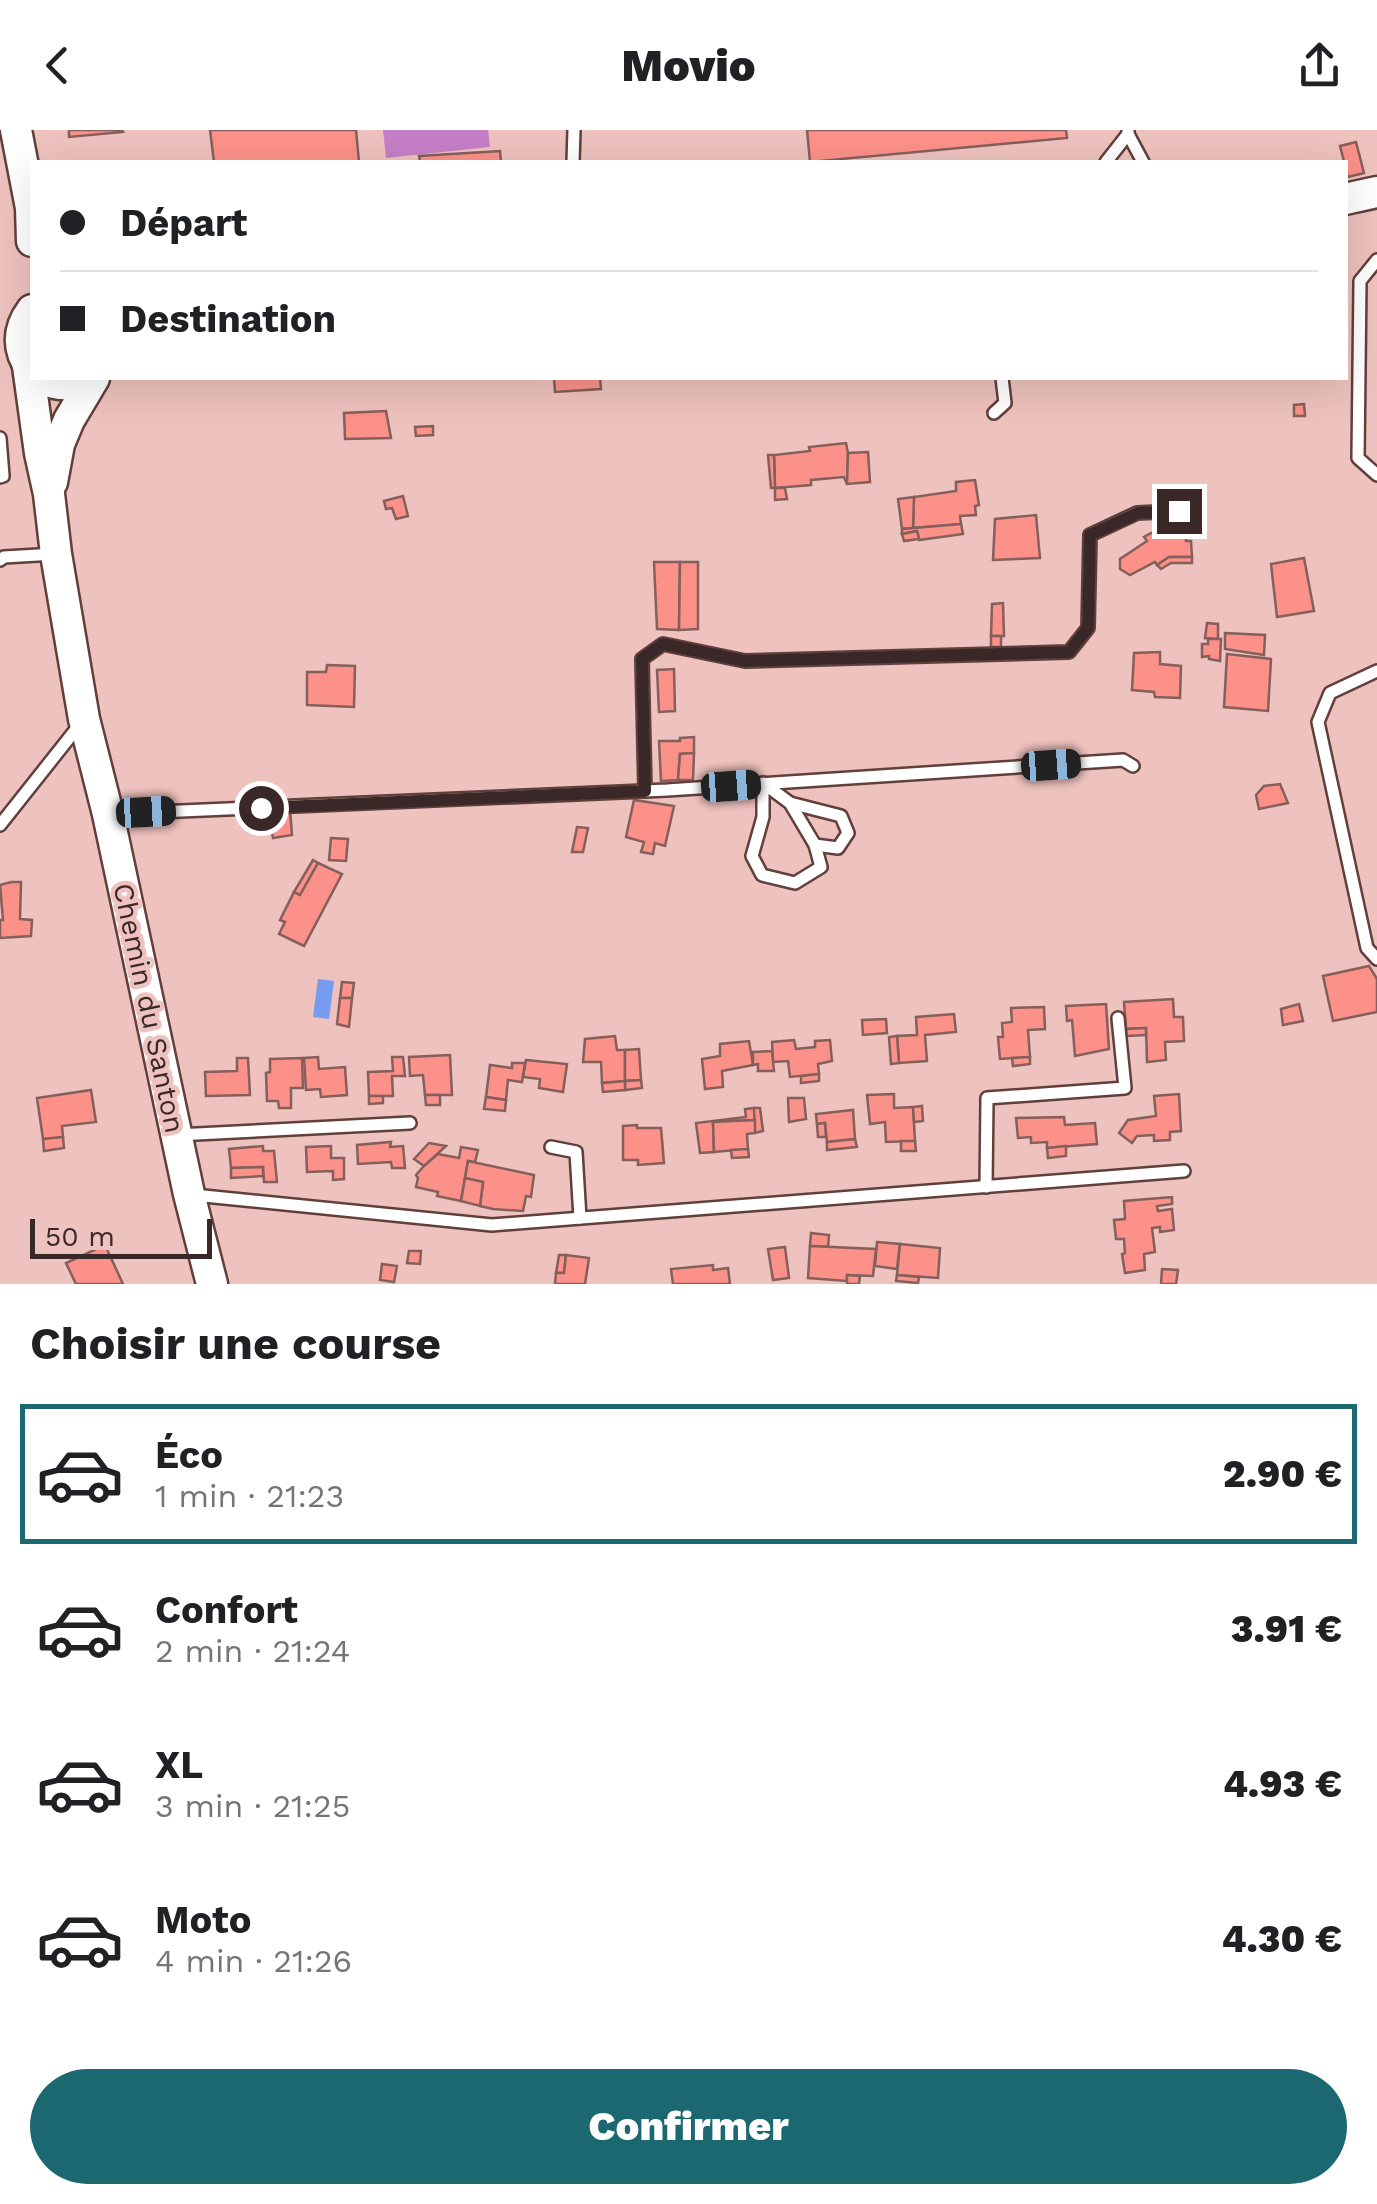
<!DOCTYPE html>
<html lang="fr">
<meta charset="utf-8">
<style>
:root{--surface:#fff;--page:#f6f6f6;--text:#202124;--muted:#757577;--line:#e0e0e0;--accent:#1c6870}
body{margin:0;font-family:"Work Sans",sans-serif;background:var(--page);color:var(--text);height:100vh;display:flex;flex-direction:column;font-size:38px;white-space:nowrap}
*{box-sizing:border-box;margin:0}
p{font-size:32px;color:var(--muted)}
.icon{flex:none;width:55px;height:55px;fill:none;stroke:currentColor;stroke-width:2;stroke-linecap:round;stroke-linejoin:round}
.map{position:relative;height:1154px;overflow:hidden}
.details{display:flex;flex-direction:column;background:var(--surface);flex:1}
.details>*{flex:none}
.hud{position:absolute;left:30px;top:30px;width:1318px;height:220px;border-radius:0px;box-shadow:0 10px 40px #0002;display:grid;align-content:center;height:220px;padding:0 30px;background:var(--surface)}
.scale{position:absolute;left:30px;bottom:25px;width:182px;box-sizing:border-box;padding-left:10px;border:5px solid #392827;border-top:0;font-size:28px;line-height:35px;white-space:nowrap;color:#392827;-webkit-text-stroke:8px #eec2be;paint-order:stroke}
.end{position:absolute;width:45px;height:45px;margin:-22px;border:12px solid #392827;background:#fff;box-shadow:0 0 0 5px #fff}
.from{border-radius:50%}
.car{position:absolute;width:30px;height:60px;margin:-30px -15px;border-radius:12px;box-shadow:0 0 8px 2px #0007;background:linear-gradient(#222 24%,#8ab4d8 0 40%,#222 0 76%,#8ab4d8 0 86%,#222 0)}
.hud b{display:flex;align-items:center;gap:35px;height:95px;font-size:38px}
.hud b+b{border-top:2px solid var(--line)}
.hud i{width:25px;height:25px;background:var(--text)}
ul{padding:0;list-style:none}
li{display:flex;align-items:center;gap:30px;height:140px;margin:0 20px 15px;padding:0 10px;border:5px solid transparent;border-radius:0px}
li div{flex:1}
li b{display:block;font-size:38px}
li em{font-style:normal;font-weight:800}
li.on{border-color:var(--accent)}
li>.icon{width:90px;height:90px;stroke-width:1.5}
h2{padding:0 30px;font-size:45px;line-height:120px}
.cta{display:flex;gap:20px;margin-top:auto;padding:20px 30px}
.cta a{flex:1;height:115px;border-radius:60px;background:var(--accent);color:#fff;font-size:40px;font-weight:800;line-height:115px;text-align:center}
header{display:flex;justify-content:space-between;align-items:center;height:130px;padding:0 30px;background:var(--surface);font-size:45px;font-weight:800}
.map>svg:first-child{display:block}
</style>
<header><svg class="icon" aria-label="back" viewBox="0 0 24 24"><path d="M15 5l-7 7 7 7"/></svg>Movio<svg class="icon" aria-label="share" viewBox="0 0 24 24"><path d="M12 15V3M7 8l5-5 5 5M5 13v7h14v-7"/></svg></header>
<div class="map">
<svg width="1377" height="1154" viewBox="0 0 1377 1154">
<rect width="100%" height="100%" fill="#eec2be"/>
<path fill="#c57fc8" d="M383,0h105l2,17 -104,11z"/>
<path fill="#769bef" d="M318,849l16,2 -5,38 -16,-2z"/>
<g fill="#fc9189" stroke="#855f5b" stroke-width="2.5">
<path d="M69,0h53l1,2 -54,5z"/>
<path d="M210,0h146l3,32h-145z"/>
<path d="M807,0h259l1,8 -257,24z"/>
<path d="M1356,12l8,31 -16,4 -8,-31z"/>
<path d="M500,21l1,11h-81l-1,-6z"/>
<path d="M554,248h46l1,11 -46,3z"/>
<path d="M1304,274l1,12h-11v-11z"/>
<path d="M386,281l5,27 -46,1 -1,-26z"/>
<path d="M433,296v9l-17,1 -1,-9z"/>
<path d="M846,313l2,10 -1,31 -3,-7 -33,3v5l-36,3 -1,-33 36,-4 -1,-4z"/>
<path d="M868,322l2,30 -23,2 1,-31z"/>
<path d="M768,325h6l1,33h-4z"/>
<path d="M975,350l4,25 -4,1 1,9 -16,1 1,8 -48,4 1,-31 42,-6v-9z"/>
<path d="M775,358h10l2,11 -12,1z"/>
<path d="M403,366l5,20 -12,3 -4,-11 -6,1 -2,-8z"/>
<path d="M914,367l-1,31 -11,1 -4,-30z"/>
<path d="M1036,385l4,43 -47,2 2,-41z"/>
<path d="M961,394l2,10 -44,6 -2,-9 -15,3v-5z"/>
<path d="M1186,400v11h5l1,16h-23l-12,8 -2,-3 -25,13 -10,-6v-10l27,-18 -3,-4 7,-4z"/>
<path d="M917,401l2,8 -15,2 -2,-7z"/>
<path d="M1169,427h23v6h-21l-10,6 -4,-4z"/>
<path d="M1304,428l10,53 -37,6 -6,-53z"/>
<path d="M654,432h26l-1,68 -22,-1z"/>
<path d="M680,432h18v67l-19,1z"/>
<path d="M1003,473l1,33h-13l1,-32z"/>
<path d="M1207,493l11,1v15l-13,-1z"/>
<path d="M1225,503l40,2 -1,20 -39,-6z"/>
<rect x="991" y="506" width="10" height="11"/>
<path d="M1208,509h13l-1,22 -11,-2v-3l-7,1v-13h6z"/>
<path d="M1160,522v12l21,2 -1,32 -25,-1 -1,-5 -22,-2 2,-37z"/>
<path d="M1227,524l44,5 -3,52 -44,-4z"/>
<path d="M327,535l28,1 -1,41 -47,-2v-33h19z"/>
<path d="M674,539l1,42 -16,1 -2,-42z"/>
<path d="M694,607v16l-14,1 -2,26 -17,1 -2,-40h21v-3z"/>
<path d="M694,623l-1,27h-15l2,-26z"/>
<path d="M1280,654l8,19 -29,6 -3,-14 8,-9z"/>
<path d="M634,670l40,6 -9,40 -10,-3 -2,11 -12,-2 3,-10 -18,-5z"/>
<path d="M290,679l2,26 -19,3 -5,-26z"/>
<path d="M577,697l11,1 -5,24h-11z"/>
<path d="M331,708l17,1 -2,22 -17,-1z"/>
<path d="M313,730l5,3 -18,32 -6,-3z"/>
<path d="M318,733l24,11 -38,72 -25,-12 6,-12 -5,-2 14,-28 6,3z"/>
<path d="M11,752h10l-1,37 12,1 -1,16 -31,2v-18h3l-3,-35z"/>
<path d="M1369,836l8,13v33l-44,9 -10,-45z"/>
<path d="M342,852l12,1 -2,15h-12z"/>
<path d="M340,868h12l-3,29 -12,-3z"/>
<path d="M1173,869l1,18h9l1,24 -19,1 1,18 -19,2 -1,-34 -20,1 -2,-27z"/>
<path d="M1106,874l3,45 -34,7 -3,-36 -5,1 -1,-15z"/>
<path d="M1299,874l4,17 -20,4 -2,-16z"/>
<path d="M1044,877l1,22 -17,1 2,27 -30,2 -2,-22h5l-1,-14 10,-1 -1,-14z"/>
<path d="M954,884l2,18 -31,3 2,26 -28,2 -2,-27 20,-1 -1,-18z"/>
<path d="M886,889l1,14 -24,2 -1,-15z"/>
<path d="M1146,898v7l-20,1v-7z"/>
<path d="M615,906l2,14h8v31l-23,2 -1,-21h-18l2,-23z"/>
<path d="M897,906l2,27 -8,1 -2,-27z"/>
<path d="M794,910l2,9 19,-2v-6l15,-1 2,21 -14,3 1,10 -29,3 -2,-16 -15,1 -1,-20z"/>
<path d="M749,911l4,24 -31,6 1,16 -18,2 -3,-30 18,-3v-12z"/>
<path d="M639,919l2,31 -16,1v-31z"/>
<path d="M772,921l2,20h-16v-7l-5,1v-13z"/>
<path d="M450,925l2,40h-27l-2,-20 -13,1 -1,-19z"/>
<path d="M318,927l1,12 26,-2 2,28 -26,2 -1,-8 -14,1 -2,-32z"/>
<path d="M392,927h11l2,19h-13l1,20h-24l-1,-24 25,-1z"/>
<path d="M1030,927v7l-17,2 -1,-8z"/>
<path d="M237,928h11l2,37 -44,1 -1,-24 32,-1z"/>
<path d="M302,928l1,30h-12v20h-12l-1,-7h-11l-1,-28 4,-1v-13z"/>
<path d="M526,930l41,4 -4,28 -24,-4 1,-9 -17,-2z"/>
<path d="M512,933h13l-3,19 -14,-2 -2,20 -20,-3 4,-32 22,3z"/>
<path d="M819,944v7l-18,2v-7z"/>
<path d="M641,950l1,8 -17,2v-9z"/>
<path d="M625,951v9l-22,2 -1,-9z"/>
<path d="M91,960l5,32 -34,4 1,11 -20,2 -6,-41z"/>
<path d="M894,964v14l19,-1 2,34 -29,1 -1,-20 -15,2 -3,-29z"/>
<path d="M1179,964l2,37 -11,1v8l-16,1v-6l-17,1 -5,7 -13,-10 9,-13 28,-4 -2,-20z"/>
<path d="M425,965h15v10h-14z"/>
<path d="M369,966h14v7l-14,1z"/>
<path d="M486,967l20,3 -1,11 -21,-2z"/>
<path d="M788,968h16l2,21 -17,3z"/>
<path d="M922,976l1,15 -9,1 -1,-15z"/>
<path d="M754,978l1,12 -42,2 1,30 -14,1 -4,-30 50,-6 -1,-8z"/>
<path d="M754,978h6l3,23 -8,2z"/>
<path d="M853,980l2,29 -28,3 -2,-19 -8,1 -1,-10z"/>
<path d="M1064,987l1,8 30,-2 2,21 -50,4v-6l-16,1v-6l-13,1 -2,-20z"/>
<path d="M755,990v13l-8,1 1,15 -34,3 -1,-30z"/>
<path d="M825,993l1,14h-8l-1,-13z"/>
<path d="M637,995v3h24l3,35 -26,2v-5h-15v-34z"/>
<path d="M63,1007l1,11 -20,3 -1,-12z"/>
<path d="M855,1009l2,8 -30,3v-8z"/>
<path d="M901,1011h14l1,10h-15z"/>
<path d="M391,1012l-1,5 13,-1 2,22h-13l-1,-6 -33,2 -1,-19z"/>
<path d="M429,1013l17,3 -22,20 -10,-7z"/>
<path d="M263,1016v5h11l3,31h-13l-1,-15 -32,1 -2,-19z"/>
<path d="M331,1016v12h13v21l-11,1v-9l-26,1 -1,-25z"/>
<path d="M1066,1016v10l-18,2 -1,-10z"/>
<path d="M461,1017l17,3 -3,12 -7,-1 -7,40 -24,-5 1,-4 -22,-5 2,-9 -2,-3 8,-9 14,-12 21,4z"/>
<path d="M748,1019l1,8 -17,1 -1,-8z"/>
<path d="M468,1031l66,14 -3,22 -5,-1 -3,15 -30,-2 -13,-3 3,-24 -18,-4z"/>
<path d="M263,1037v9l-32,2v-10z"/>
<path d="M465,1048l18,4 -3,24 -19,-5z"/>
<path d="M1172,1067v7l-15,2 1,5 14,-2 2,21 -14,2v-5l-8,1 3,24 -11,2 1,16 -20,3 -3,-19 3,-1 -1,-14h-8l-2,-19 11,-1 -1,-18z"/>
<path d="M811,1103l18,2 -1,12 -18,-1z"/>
<path d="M877,1112l23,2 -3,25 -22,-3z"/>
<path d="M900,1114l40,4 -2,30 -41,-3z"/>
<path d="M105,1115l18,39h-47l-10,-21z"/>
<path d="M810,1116l66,3 -3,27 -26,-1v6l-39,-3z"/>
<path d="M785,1117l4,31 -16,2 -5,-31z"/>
<path d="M409,1121h12l-1,13 -13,-1z"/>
<path d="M559,1125h7l-2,18h-8z"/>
<path d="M566,1125l23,3 -4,26h-30l1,-11h8z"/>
<path d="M382,1134l15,2 -3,16 -14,-2z"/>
<path d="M713,1135v5l15,-2 2,16h-57l-2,-15z"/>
<path d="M1162,1139l16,1 -2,14h-15z"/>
<path d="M847,1145l13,1 -1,8h-12z"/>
<path d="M897,1145l22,2 -1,6 -22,-2z"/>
</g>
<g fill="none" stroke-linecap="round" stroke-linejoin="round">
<defs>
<g id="lane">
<path d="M1128,4l15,28"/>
<path d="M573,32l1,-32"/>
<path d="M1106,32l22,-28v-4"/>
<path d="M1377,130l-17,21 -2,177 19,17"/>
<path d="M994,283l11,-10 -3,-25"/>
<path d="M0,308l3,38 -3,1"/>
<path d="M0,430l4,-3 51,-3"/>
<path d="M1377,541l-47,22 -12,29 49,226 10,11"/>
<path d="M763,653l27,20 25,42 6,22 -26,16 -33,-8 -10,-19 11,-39z"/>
<path d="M645,661l-3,-132 21,-15 82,17 324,-9 19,-24 2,-93 47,-22 42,-2"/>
<path d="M790,673l51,13 7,17 -10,15 -23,-3"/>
<path d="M112,684l555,-24 456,-30 10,6"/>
<path d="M0,695l81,-102"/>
<path d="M177,1005l233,-12"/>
<path d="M551,1017l25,5 4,66"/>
<path d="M986,1057l1,-89 138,-10 -7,-70"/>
<path d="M194,1065l298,30 692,-54"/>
</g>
<g id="secondary">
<path d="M16,0l15,78 1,33"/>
<path d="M1345,69l32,-7"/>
<path d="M32,180c-15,20 -15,40 0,60"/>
<path d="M28,236l12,87 9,41 7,60 28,165 24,95 81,380 23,90"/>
<path d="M41,248c17,9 32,8 49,0"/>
<path d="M52,352l7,-38 10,-24 25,-42"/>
</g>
</defs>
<use href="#lane" stroke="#623f3b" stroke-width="16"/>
<use href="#secondary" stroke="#623f3b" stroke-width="35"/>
<use href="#lane" stroke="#fff" stroke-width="11"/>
<use href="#secondary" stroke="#fff" stroke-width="30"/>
</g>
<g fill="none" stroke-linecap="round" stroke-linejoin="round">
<path stroke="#392827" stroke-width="12" d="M261,678l384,-17 -3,-132 21,-15 82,17 324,-9 19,-24 2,-93 48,-22 41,-2"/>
</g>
<g text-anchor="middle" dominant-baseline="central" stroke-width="9" stroke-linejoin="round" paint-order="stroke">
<g font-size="28" fill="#392827" stroke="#eec2be">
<text transform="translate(149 878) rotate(78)">Chemin du Santon</text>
</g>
</g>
</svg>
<div class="scale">50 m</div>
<i class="end from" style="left:261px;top:678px"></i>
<i class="end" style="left:1179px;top:381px"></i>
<i class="car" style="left:1051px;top:635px;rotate:86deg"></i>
<i class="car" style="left:731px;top:656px;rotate:86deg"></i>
<i class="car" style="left:146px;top:682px;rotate:87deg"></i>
<div class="hud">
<b><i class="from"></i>Départ</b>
<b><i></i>Destination</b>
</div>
</div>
<section class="details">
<h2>Choisir une course</h2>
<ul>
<li class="on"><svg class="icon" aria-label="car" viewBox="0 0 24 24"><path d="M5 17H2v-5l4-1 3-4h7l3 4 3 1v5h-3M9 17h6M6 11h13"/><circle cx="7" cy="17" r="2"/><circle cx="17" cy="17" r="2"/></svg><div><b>Éco</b><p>1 min · 21:23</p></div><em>2.90 €</em></li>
<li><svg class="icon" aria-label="car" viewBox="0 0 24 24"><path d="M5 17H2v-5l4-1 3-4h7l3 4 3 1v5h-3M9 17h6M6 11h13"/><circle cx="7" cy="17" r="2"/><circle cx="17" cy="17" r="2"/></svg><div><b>Confort</b><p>2 min · 21:24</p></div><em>3.91 €</em></li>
<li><svg class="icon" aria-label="car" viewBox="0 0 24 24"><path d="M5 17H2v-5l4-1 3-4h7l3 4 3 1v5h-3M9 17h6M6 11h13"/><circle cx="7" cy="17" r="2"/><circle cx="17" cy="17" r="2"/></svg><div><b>XL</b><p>3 min · 21:25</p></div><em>4.93 €</em></li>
<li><svg class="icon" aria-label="car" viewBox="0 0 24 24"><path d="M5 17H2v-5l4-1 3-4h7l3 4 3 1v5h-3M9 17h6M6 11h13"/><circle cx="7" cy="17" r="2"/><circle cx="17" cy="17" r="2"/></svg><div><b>Moto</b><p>4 min · 21:26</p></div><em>4.30 €</em></li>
</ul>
<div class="cta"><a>Confirmer</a></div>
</section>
